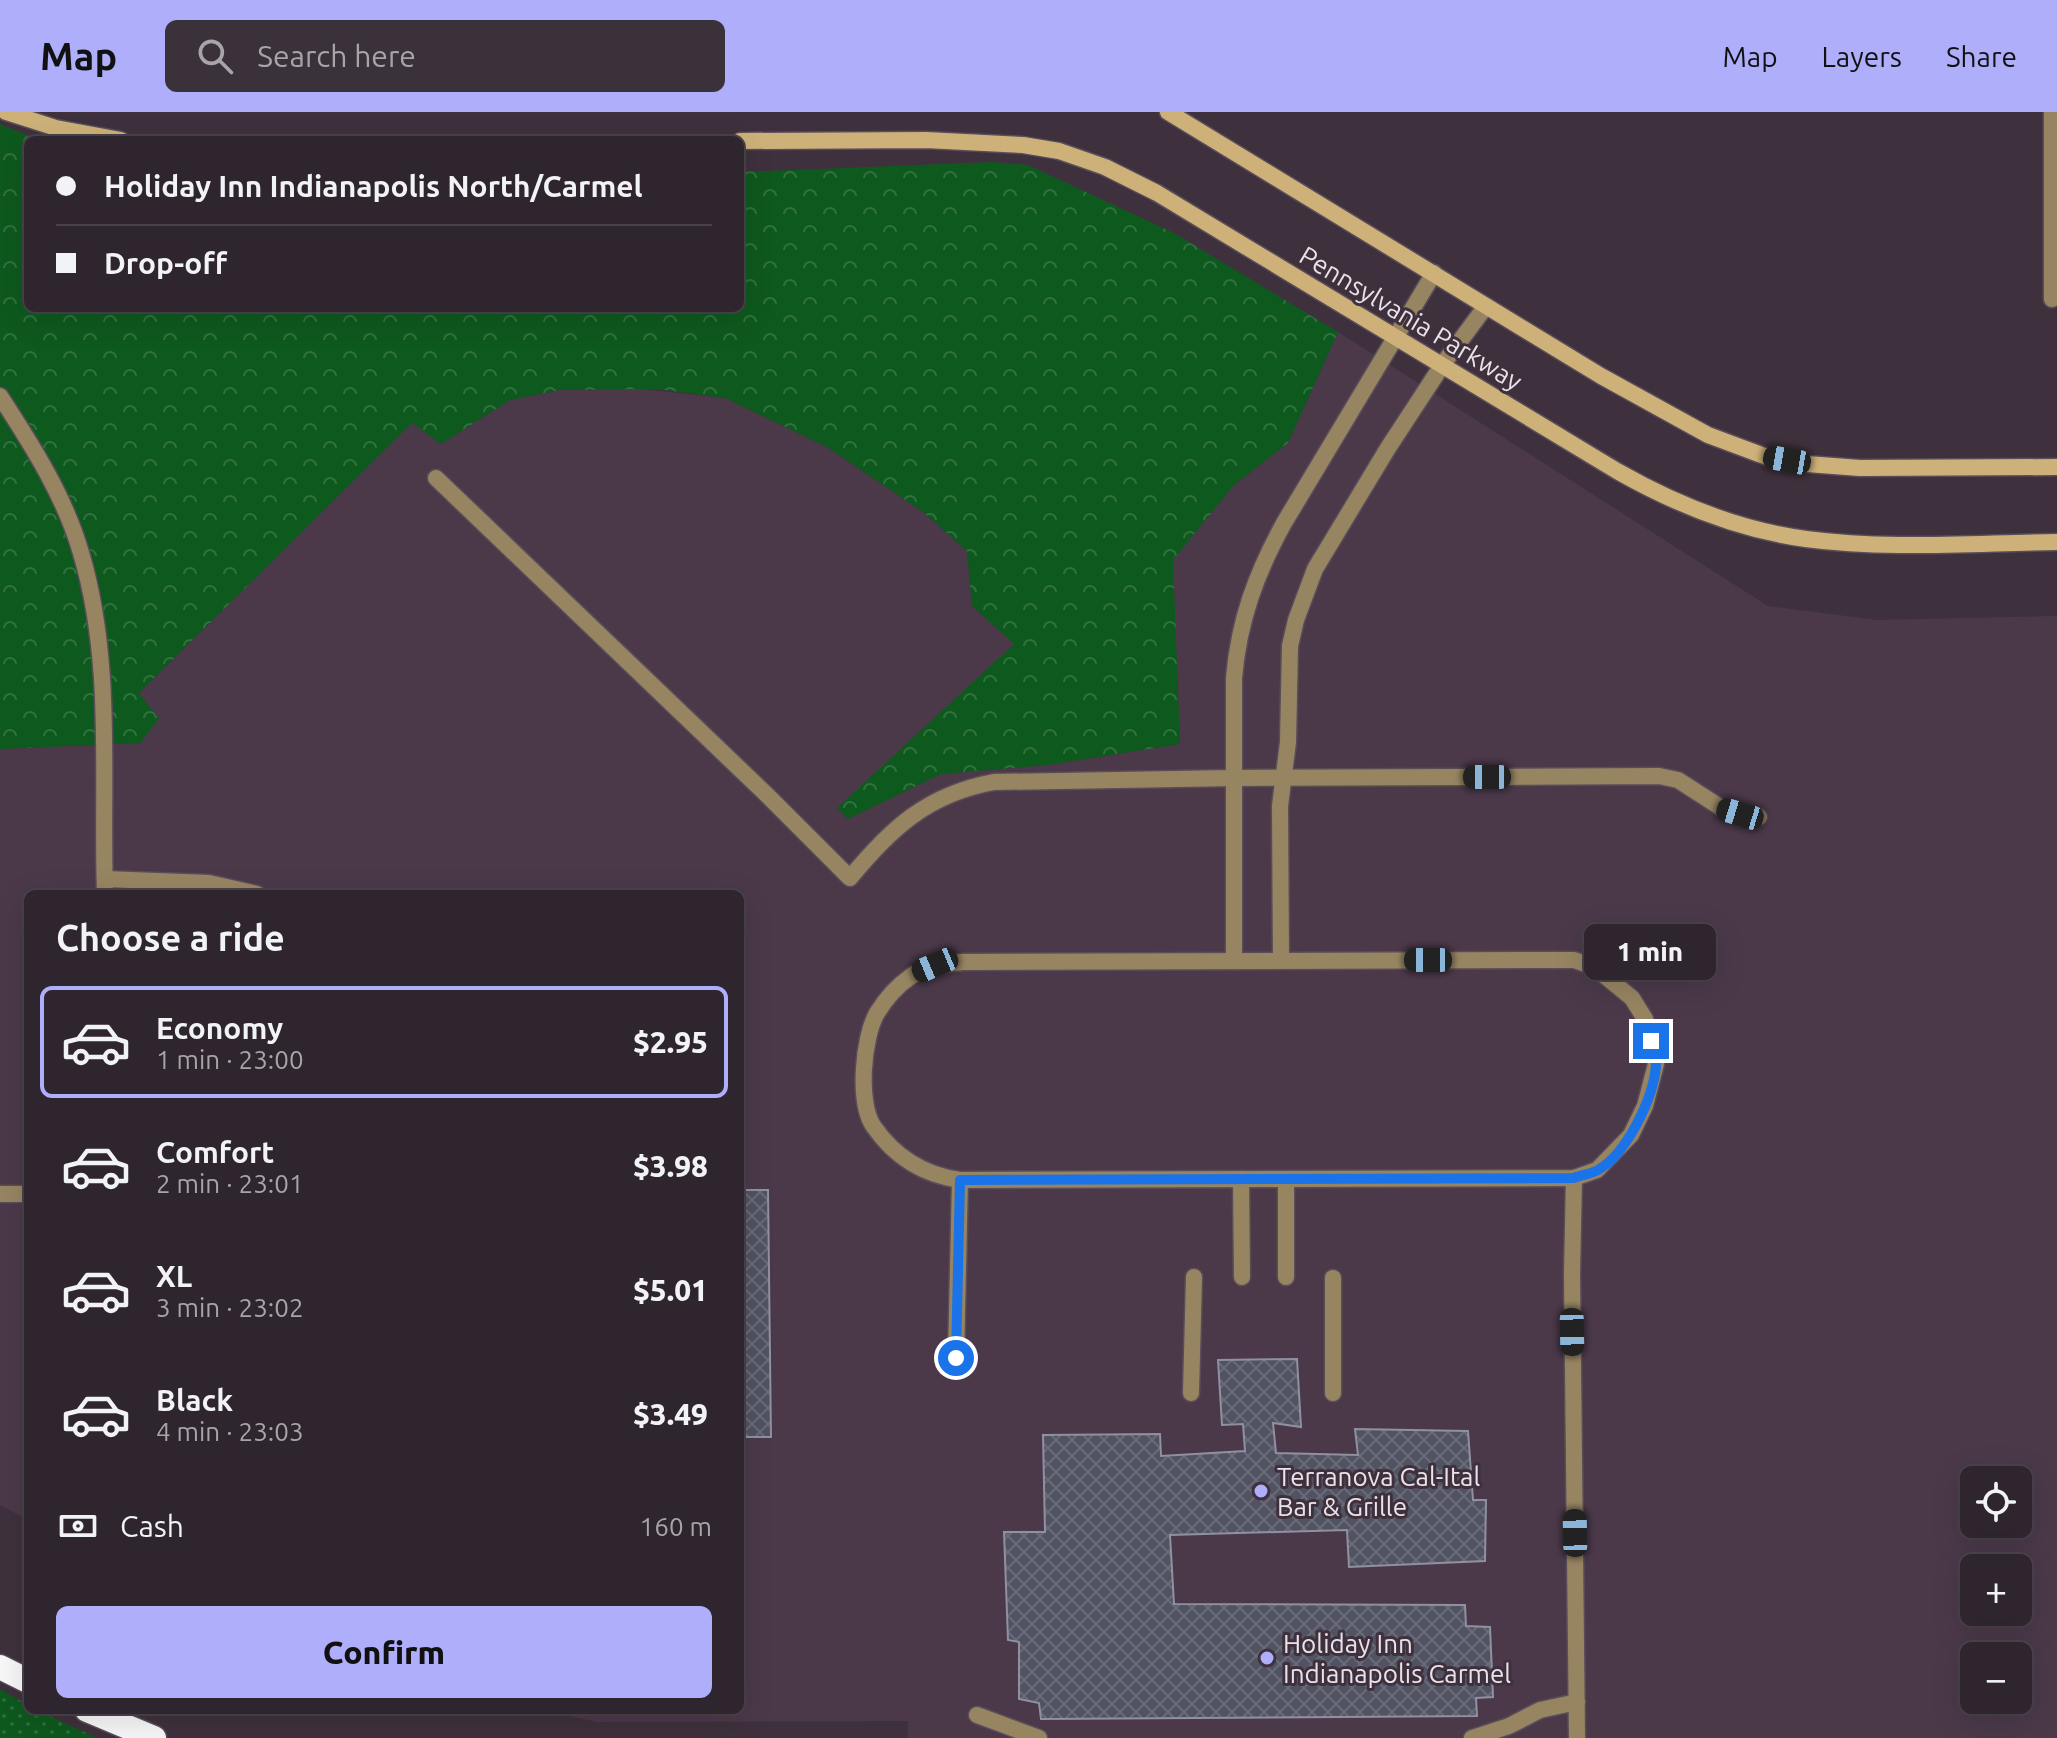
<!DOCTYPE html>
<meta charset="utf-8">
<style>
:root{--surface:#2e252e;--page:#3a313a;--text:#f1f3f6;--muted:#a7a5aa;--line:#49424a;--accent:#afaefa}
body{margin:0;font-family:Ubuntu,sans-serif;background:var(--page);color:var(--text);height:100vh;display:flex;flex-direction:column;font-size:30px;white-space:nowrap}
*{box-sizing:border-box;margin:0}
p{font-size:26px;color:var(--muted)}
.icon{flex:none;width:44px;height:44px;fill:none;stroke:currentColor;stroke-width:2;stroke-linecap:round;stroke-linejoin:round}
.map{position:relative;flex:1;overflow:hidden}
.panel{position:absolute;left:24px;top:778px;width:720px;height:824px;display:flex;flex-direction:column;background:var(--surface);border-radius:12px;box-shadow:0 8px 32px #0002,0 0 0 2px var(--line)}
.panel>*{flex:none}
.banner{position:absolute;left:24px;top:24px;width:720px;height:176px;border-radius:12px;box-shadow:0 8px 32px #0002,0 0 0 2px var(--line);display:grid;align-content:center;height:176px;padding:0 32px;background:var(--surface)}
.controls{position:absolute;left:1960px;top:1354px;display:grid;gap:16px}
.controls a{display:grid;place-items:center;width:72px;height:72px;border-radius:12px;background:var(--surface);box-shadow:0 8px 32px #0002,0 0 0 2px var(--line);font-size:40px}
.end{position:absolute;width:36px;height:36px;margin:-18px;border:10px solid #1a73e8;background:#fff;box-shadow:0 0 0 4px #fff}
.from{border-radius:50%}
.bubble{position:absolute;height:56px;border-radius:12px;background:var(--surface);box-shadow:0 8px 32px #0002,0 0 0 2px var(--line);font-size:26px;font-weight:800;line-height:56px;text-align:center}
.car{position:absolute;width:24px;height:48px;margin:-24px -12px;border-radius:10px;box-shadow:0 0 6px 2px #0007;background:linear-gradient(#222 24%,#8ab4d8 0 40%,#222 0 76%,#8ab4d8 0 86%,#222 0)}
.banner b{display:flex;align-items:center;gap:28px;height:76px;font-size:30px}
.banner b+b{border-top:2px solid var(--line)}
.banner i{width:20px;height:20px;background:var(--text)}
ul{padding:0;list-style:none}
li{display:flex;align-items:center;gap:24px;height:112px;margin:0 16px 12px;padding:0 16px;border:4px solid transparent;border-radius:12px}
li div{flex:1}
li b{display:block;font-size:30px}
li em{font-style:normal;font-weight:800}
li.active{border-color:var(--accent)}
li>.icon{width:72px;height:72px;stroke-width:1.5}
h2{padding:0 32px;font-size:36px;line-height:96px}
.pay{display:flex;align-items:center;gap:20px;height:88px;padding:0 32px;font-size:30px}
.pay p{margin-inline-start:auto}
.cta{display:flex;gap:16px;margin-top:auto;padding:16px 32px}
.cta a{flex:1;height:92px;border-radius:12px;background:var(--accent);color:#111;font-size:32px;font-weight:800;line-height:92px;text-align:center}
header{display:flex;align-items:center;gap:48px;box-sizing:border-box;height:112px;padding:0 40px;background:var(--accent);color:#111}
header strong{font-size:38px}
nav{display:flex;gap:44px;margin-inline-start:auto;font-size:28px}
.search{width:560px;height:72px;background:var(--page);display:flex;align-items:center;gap:20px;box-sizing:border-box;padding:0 28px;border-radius:12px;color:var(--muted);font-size:30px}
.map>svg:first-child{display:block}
</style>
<header>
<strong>Map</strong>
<div class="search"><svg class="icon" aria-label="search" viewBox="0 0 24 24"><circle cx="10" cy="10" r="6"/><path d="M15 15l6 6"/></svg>Search here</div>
<nav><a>Map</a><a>Layers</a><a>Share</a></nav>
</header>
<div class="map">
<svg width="2057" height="1626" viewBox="0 0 2057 1626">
<defs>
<pattern id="grass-dots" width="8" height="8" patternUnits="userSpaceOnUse" patternTransform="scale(2)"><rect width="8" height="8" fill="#0e591e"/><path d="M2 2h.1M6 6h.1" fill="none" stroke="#31713f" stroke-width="1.8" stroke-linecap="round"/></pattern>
<pattern id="forest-crowns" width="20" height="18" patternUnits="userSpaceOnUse" patternTransform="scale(2)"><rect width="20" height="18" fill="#0e591e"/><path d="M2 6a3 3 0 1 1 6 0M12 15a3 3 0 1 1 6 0" fill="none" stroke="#31713f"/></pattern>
<pattern id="building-cross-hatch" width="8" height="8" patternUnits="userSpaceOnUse" patternTransform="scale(2)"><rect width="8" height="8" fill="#515262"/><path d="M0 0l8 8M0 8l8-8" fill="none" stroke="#6a6b78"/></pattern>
</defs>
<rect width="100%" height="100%" fill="#3e313d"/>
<path fill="#4b3949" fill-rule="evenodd" d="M1338,220l430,274 109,14 180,-4v1122h-1149v-17l-311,1 -55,-12h198v-816h-712v626l-28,-15v-756l140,-6 -1,-50 273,-271 29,22 69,-44 50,-10 73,-2 92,10 102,49 96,65 44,39 5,55 43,38 -177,164 9,11 94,-45 106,-9 133,-21 -8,-184 62,-75 54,-42zM1974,1368h44v44h-44zM1974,1456h44v44h-44zM1974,1544h44v44h-44z"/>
<path fill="url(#grass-dots)" d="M0,1577l28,16v5h9l60,28h-97z"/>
<path fill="url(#forest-crowns)" d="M0,12l39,16h-11v168h712v-136l252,-10 36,3 146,68 164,99 -50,111 -54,42 -61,75 7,184 -133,21 -106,9 -93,45 -11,-11 177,-164 -42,-38 -5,-55 -44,-39 -96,-65 -102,-49 -68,-9 -97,1 -50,10 -69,44 -29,-21 -273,270 20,26 -19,24 -140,6z"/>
<g fill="url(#building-cross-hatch)" stroke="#8f90a2" stroke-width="2">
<path d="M740,1078h28l3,247h-31z"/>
<path d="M1297,1247l4,68 -28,-4 3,30 82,2 -3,-26 113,2 5,69h13l-1,61 -136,6 -2,-37 -177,5 4,69 291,1 1,21 24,1 3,70 -17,1 1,18 -436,3 -2,-16 -20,-4v-57l-11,-2 -4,-108h41l-2,-97 117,-1 1,22 84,-5 -2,-27 -21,1 -4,-65z"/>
</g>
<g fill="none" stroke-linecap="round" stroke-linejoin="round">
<defs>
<g id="lane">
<path d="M0,284c32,49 65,101 81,157 33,110 20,228 24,341"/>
<path d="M436,366l331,317 83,83c41,-50 78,-84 144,-96l240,-4 425,-2 19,4 45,29 36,8"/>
<path d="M105,767l104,4 48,11"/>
<path d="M1281,848l-1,-154 8,-64 2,-96 6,-26 19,-51 73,-121 55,-84 43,-58"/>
<path d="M1547,848h27l20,7 38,31 13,21 11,45 -11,42 -14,29 -34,35 -23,8 -614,2c-36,-5 -65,-23 -86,-53 -17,-24 -11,-90 3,-114 8,-13 20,-27 33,-36 15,-11 34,-13 53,-15z"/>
<path d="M1234,849v-283c5,-58 22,-104 50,-155l150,-250"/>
<path d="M1574,1066l-2,97 5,463"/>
<path d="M1241,1067l1,98"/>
<path d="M1286,1067v98"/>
<path d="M0,1082h28"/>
<path d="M1333,1166v115"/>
<path d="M956,1246l4,-178"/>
<path d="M1191,1281l3,-116"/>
<path d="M977,1603l62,23"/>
<path d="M1472,1626l37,-12 31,-16 37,-8"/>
</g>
<path id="street" d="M2052,0v187"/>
<g id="secondary">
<path d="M6,0l50,16 65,12"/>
<path d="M1168,0l433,264 107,59 59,22 40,7 53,4 197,-1"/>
<path d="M740,29l186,-1 97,5 36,6 46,16 52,26 460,278c58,33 122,59 189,68 82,11 168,4 251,3"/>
</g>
<g id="highway">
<path d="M0,1555l28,14"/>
<path d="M87,1598l67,28"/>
</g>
</defs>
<use href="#lane" stroke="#5a4d59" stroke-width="19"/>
<use href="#street" stroke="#5a4d59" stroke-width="19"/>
<use href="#secondary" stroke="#5a4d59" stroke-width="19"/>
<use href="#highway" stroke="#5a4d59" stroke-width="27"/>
<use href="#lane" stroke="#978562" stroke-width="16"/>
<use href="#street" stroke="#978562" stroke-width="16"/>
<use href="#secondary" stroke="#cdb179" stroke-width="16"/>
<use href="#highway" stroke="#f8f8f8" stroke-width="24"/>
</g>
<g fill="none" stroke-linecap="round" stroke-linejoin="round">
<path stroke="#1a73e8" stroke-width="10" d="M956,1246l4,-178 614,-2c7,-3 17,-4 24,-8 29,-17 55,-71 58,-104 0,-8 -3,-17 -5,-25"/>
</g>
<g fill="#afaefa" stroke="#3e313d" stroke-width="3">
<circle cx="1261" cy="1379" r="8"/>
<circle cx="1267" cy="1546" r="8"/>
</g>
<g text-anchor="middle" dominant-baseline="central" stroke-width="6" stroke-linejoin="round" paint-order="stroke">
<g font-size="26" fill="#eae2e9" stroke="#3e313d">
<text transform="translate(1411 206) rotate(31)">Pennsylvania Parkway</text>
</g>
<g font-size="26" fill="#eae2e9" stroke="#3e313d" text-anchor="start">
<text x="1277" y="1364">Terranova Cal-Ital<tspan x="1277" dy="30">Bar &amp; Grille</tspan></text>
<text x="1283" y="1531">Holiday Inn<tspan x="1283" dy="30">Indianapolis Carmel</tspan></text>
</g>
</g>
</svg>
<div class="controls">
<a><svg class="icon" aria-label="locate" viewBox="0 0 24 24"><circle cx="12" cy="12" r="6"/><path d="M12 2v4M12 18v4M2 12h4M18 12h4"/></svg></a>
<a>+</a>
<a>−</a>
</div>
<i class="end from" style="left:956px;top:1246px"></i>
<i class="end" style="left:1651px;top:929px"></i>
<div class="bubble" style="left:1584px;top:812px;width:132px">1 min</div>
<i class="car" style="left:1787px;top:348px;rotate:280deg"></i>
<i class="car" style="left:1487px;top:665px;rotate:270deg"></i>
<i class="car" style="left:1740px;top:702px;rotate:287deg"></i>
<i class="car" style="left:1428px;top:848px;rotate:270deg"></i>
<i class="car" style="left:935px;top:853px;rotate:247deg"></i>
<i class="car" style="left:1572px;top:1220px;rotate:179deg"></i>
<i class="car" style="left:1575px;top:1421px;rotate:359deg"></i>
<div class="banner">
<b><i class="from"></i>Holiday Inn Indianapolis North/Carmel</b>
<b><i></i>Drop-off</b>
</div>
<section class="panel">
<h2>Choose a ride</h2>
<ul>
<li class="active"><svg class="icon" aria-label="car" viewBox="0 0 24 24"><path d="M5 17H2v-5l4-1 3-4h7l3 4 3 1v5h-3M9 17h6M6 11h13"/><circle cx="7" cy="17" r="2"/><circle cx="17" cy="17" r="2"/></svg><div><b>Economy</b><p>1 min · 23:00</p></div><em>$2.95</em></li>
<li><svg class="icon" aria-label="car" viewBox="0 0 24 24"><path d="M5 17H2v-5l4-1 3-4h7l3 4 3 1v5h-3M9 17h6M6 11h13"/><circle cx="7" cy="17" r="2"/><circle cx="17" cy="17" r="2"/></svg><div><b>Comfort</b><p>2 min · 23:01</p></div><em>$3.98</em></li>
<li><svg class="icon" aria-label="car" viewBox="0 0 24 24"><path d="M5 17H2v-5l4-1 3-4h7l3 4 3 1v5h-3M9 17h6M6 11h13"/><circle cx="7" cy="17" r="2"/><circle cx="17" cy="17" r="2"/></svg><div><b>XL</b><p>3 min · 23:02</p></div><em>$5.01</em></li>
<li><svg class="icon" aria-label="car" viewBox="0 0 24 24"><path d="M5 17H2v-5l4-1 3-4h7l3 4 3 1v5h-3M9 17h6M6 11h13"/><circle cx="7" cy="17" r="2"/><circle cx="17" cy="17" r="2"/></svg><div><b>Black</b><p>4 min · 23:03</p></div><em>$3.49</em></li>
</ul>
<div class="pay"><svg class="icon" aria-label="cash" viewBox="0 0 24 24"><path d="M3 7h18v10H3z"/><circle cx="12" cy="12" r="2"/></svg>Cash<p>160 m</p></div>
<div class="cta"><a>Confirm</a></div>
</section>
</div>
